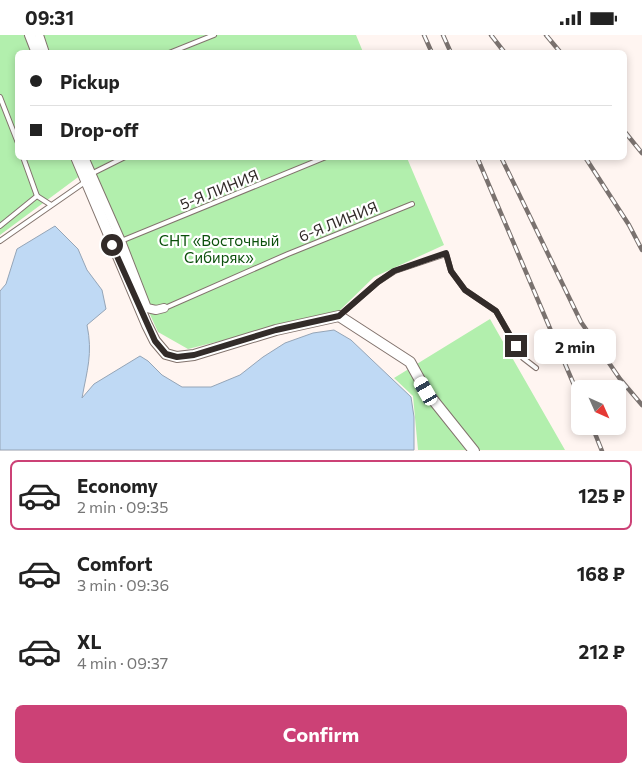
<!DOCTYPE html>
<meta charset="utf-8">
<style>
:root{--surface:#fff;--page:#f6f6f6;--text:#222;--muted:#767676;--line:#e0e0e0;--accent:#cc4176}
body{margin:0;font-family:Commissioner,sans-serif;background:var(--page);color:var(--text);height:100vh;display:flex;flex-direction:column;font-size:19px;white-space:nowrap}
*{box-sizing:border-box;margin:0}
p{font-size:16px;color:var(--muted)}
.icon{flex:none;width:28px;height:28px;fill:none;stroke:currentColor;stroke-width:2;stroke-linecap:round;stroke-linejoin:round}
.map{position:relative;height:416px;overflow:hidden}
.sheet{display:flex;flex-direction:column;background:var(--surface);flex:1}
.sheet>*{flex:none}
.top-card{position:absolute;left:15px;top:15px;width:612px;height:110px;border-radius:8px;box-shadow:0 2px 8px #0003;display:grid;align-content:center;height:110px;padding:0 15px;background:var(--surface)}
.needle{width:32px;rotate:135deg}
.controls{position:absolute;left:571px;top:345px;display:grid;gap:10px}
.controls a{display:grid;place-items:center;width:55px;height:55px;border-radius:8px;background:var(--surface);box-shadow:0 2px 8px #0003;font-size:25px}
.end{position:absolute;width:22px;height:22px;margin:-11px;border:6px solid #322b29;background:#fff;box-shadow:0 0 0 2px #fff}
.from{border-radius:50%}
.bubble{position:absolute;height:35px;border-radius:8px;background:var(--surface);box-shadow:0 2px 8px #0003;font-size:16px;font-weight:700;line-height:35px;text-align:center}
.car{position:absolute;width:15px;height:30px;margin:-15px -8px;border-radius:6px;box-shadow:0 0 4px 1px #0007;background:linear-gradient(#fff 24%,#345 0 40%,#fff 0 76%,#345 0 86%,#fff 0)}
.top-card b{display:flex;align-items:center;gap:18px;height:48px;font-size:19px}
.top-card b+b{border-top:1px solid var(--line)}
.top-card i{width:12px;height:12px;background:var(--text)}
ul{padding:9px 0 0;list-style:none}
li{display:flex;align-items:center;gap:15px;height:70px;margin:0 10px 8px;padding:0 5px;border:2px solid transparent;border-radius:8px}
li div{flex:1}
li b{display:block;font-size:19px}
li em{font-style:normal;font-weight:700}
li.on{border-color:var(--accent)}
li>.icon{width:45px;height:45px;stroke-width:1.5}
.button{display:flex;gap:10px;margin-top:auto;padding:10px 15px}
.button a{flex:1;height:58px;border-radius:8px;background:var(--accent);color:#fff;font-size:20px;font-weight:700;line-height:58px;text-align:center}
.status{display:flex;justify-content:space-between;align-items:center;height:35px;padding:0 25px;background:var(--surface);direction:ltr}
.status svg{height:14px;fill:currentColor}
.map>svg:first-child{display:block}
</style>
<div class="status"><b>09:31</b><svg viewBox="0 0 49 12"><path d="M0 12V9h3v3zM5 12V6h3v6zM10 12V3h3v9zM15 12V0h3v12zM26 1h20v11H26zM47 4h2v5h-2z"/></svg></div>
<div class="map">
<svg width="642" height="416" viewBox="0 0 642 416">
<rect width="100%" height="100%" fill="#fff5f1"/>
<g fill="#b2efad">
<path d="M0,0h356l7,17 -345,1v104l389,1 37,87 -70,32 -35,34 -151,38 -30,-17 -73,-160 -85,63z"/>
<path d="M490,284l75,131h-147l-5,-54 -19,-18z"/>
</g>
<path fill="#bfd9f4" stroke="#95a5b7" d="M55,191l23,23 9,21 15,20 4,19 -19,16c6,29 0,45 -5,73l12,-14 46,-28 8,5 14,14 20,12h29l29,-12 23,-18 22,-14 28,-10 21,-3 17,10 60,57 3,20v33h-414v-159l6,-7 11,-35z"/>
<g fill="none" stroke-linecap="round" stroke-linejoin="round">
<defs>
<g id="service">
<path d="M169,18l45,-18"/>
<path d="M0,62l18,46"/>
<path d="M23,122l14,39"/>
<path d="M91,139l34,-17"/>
<path d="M0,191l37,-30 14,9"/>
<path d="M0,206l85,-59"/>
<path d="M121,206l205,-84"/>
<path d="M165,273l123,-54 124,-50"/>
<path d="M341,279l37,-32 17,-11 51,-17 5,17 14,19 31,21 27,47 13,10"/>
</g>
<g id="minor">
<path d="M39,0l6,18"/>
<path d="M84,122l37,84 26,67 9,2 8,-2"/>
</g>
<g id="tertiary">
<path d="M30,0l7,18"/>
<path d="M76,122l71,168 8,16 11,13 11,3 17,-2 82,-25 63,-14 71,46 16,29 48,60"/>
</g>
</defs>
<use href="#service" stroke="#82736d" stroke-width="6"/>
<use href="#minor" stroke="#82736d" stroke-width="10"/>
<use href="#tertiary" stroke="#82736d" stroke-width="12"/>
<use href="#service" stroke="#fff" stroke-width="4"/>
<use href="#minor" stroke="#fff" stroke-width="8"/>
<use href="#tertiary" stroke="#fff" stroke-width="10"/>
<defs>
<g id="rail">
<path d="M424,0l8,18"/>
<path d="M443,0l8,18"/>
<path d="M491,0l14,18"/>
<path d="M546,0l15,18"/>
<path d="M625,97l17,21"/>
<path d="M477,122l103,242"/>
<path d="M501,122l80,165 39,57 22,26"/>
<path d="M585,122l44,68 13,25"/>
<path d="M592,391l10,25"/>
</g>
</defs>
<use href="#rail" stroke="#7a726f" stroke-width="4.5"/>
<use href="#rail" stroke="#fff" stroke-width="2.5" stroke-dasharray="8" stroke-linecap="butt"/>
</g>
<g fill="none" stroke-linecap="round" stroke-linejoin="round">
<path stroke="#322b29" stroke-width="6" d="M112,210l43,96 11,13 11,3 17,-2 82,-25 63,-14 39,-34 16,-11 52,-18 5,18 14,19 31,21 20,35"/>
</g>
<g text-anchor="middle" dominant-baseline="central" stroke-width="4.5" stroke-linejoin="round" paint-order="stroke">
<g font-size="15" fill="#322b29" stroke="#fff">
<text transform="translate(219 154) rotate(-22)">5-Я ЛИНИЯ</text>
<text transform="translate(338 186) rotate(-22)">6-Я ЛИНИЯ</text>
</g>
<g font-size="15" fill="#0b500b" stroke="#fff">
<text x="219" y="205">СНТ «Восточный<tspan x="219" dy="17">Сибиряк»</tspan></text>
</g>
</g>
</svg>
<div class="controls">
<a><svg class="needle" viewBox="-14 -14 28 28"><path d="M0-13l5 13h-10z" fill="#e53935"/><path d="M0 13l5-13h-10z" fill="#767676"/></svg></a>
</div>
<i class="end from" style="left:112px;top:210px"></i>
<i class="end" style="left:516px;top:311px"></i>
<div class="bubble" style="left:534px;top:294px;width:82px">2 min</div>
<i class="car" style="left:426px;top:356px;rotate:330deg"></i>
<div class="top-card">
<b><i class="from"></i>Pickup</b>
<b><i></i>Drop-off</b>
</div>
</div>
<section class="sheet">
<ul>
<li class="on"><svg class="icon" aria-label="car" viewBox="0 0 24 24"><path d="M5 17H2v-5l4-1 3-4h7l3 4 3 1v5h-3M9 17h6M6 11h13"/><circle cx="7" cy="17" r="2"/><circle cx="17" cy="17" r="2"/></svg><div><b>Economy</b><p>2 min · 09:35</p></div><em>125 ₽</em></li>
<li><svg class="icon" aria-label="car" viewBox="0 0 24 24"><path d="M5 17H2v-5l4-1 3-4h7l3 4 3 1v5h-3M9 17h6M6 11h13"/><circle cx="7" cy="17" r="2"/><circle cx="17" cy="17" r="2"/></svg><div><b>Comfort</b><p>3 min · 09:36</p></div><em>168 ₽</em></li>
<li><svg class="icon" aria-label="car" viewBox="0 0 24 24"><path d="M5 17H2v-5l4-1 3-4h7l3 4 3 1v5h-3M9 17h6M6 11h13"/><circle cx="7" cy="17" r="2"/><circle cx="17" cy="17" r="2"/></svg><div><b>XL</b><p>4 min · 09:37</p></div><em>212 ₽</em></li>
</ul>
<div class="button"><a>Confirm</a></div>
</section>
